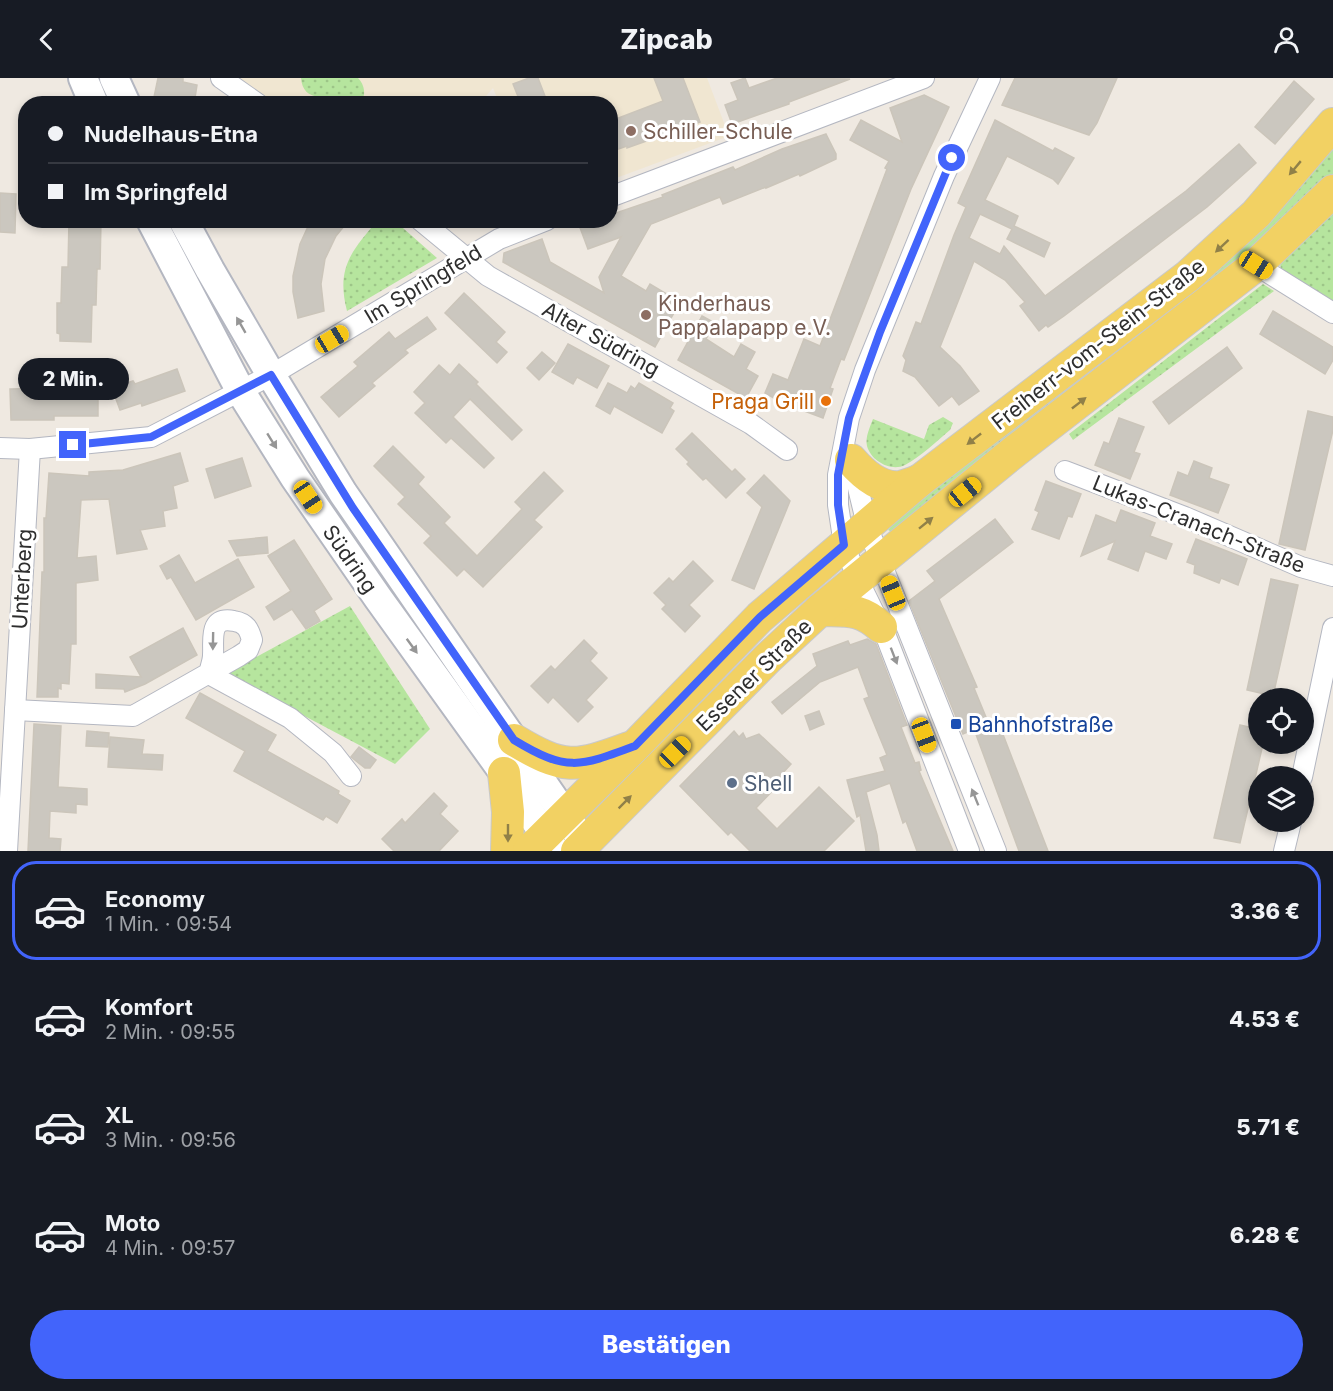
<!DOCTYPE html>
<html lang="de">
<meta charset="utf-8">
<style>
:root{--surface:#171b24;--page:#20242c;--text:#f1f3f6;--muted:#9ea1a6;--line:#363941;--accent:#4264fb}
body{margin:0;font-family:Inter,sans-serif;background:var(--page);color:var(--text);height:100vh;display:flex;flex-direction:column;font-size:22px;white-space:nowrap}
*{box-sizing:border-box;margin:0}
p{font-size:20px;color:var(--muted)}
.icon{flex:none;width:33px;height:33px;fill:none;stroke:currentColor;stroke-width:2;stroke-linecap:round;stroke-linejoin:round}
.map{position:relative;height:773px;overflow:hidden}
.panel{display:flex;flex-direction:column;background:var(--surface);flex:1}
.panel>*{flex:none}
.guide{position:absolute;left:18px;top:18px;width:600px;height:132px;border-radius:24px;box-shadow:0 3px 9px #0003;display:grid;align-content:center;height:132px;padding:0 30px;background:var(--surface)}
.fabs{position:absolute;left:1248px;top:610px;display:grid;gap:12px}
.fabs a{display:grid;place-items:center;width:66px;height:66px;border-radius:50%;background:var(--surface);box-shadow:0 3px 9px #0003;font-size:30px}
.end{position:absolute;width:27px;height:27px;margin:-14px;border:8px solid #4264fb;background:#fff;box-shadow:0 0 0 3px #fff}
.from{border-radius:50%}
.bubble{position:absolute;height:42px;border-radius:21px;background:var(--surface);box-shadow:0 3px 9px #0003;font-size:20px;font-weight:800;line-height:42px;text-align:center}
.car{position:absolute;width:18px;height:36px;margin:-18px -9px;border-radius:8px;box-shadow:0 0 4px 2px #0007;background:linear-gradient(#f5c518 24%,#345 0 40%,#f5c518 0 76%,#345 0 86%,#f5c518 0)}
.guide b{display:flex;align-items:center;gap:21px;height:57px;font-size:22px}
.guide b+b{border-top:2px solid var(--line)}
.guide i{width:15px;height:15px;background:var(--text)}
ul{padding:10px 0 0;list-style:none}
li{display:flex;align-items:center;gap:18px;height:99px;margin:0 12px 9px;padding:0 18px;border:3px solid transparent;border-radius:24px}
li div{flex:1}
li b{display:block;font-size:22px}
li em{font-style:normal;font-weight:800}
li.active{border-color:var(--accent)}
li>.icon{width:54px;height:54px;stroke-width:1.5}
.cta{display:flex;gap:12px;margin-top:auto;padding:12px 30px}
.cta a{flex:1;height:69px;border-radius:36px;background:var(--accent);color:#fff;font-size:24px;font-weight:800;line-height:69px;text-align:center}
header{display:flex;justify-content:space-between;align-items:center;height:78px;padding:0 30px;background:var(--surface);font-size:27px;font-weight:800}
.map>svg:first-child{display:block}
</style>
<header><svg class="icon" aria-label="back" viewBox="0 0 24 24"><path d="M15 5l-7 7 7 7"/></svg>Zipcab<svg class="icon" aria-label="person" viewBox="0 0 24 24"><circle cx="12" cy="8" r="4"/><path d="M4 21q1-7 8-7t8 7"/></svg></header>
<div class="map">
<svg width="1333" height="773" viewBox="0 0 1333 773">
<defs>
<pattern id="grass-dots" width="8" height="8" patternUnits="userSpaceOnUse" patternTransform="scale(1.5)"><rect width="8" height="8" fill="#b6e59e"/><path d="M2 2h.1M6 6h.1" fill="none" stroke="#9dc588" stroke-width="1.8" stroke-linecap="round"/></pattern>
</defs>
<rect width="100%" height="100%" fill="#efe9e1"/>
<path fill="#f0e6d1" d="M233,0h474l22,58 -118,44 -1,-76 -111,-1 -6,-15 -13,15h-216z"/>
<g fill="url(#grass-dots)">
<path d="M301,0h57c7,7 8,17 3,25h-38l-3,-6c-12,-1 -18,-7 -19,-19z"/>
<path d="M1333,64v34l-32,34 -409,322 -4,-2 8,-9 48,-39 241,-185z"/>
<path d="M1333,127v101l-51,-31 -3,-17z"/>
<path d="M377,143h18l42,37 -90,53c-11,-43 4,-59 30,-90z"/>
<path d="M1263,206l11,7 -201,149 -4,-6z"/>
<path d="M943,339l10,6 -3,7c-14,12 -29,26 -45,35 -14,7 -34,-4 -38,-19 -2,-9 3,-19 6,-27l51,20 5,-14z"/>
<path d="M350,528l80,123 -35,35 -170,-90z"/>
</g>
<g fill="#cbc7bf" stroke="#cbc5ba" stroke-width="1.5">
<path d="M158,0h25v4l14,3 -3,19h-33l1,-6 -8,-1z"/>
<path d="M529,0h9l10,26h-27l-8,-20z"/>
<path d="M654,0h29l17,44 -73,26v-2l-17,6v-29l7,-2 -1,-2 47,-18z"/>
<path d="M745,0l4,10 28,-10 73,1 -61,23v2l-57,20 -7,-19 13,-5 -7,-17z"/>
<path d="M1015,0h102l-20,45 -8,12 -87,-30z"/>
<path d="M1294,3l20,18 -39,45 -20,-17z"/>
<path d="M924,17l25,12 -38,82 -67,171 -3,-1 -11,29 3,1 -10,29 -24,-9 -8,-1 -26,-15 8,-19 15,6 16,-41 16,7 67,-177 -2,-1 4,-7 -39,-21 11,-20 41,22 -12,-34z"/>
<path d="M995,42l58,31 2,-3 19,10 -16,26 -5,-5 -46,-23 -22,44 33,16 -4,10 36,17 -6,14 -37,-18 5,-10 -32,-15 -11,24 31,16 4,-8 41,50 141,-105 53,-47 17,19 -49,44 -143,109 -16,11 -2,-2 -7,6 -19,-25 5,-4 -20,-22 -31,-19 -34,86 20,19 19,25 -20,14 -7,-9 -13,10 -24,-29 -12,-6 3,-11 -3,-4 13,-34 5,2 33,-89 12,-28 -8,-4z"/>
<path d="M826,56l10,20v5l-36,17 -1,-2 -33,14v-1l-43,17 -3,-7 -69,27 -30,52 25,15 4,-7 30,18 -25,45 -152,-85 1,-9 38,-14 8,23 54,31 -5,-16 22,-40 -33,12 -9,-24 12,-5h19v-5l53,-18 -1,-2 71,-28 2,3 47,-21z"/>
<path d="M0,115l16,1 -1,39 -15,-1z"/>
<path d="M69,142h32l-1,49h-3l-1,36h-4l-1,37 -31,-1v-7l-3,-1v-30h4l1,-36h6z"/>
<path d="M311,142h38l-13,16 -11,23 -4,25 3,27 -26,7 -5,-26v-16l7,-32z"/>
<path d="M464,215l41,39 -9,10 11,10 -10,11 -52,-50z"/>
<path d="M1273,233l60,36v13l-8,14 -65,-40z"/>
<path d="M702,238l13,7 -9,16 28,18 7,-13 14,8 -9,17 12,7 -12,22 -68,-38z"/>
<path d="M427,239l9,12 -31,21 3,3 -36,30 3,3 -36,31 -18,-20 37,-31 -4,-4 35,-30 6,7z"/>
<path d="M568,266l41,22 -12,22 -20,-11 -4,7 -21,-12z"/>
<path d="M1227,269l15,21 -73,56 -16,-22z"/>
<path d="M542,274l13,11 -16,17 -12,-12z"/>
<path d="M459,286l19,18 -2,2 46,46 -10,10 -42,-41 -17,18 41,41 -10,10 -33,-30 -5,5 -31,-30 10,-10 -11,-11 25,-27 11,10z"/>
<path d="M177,291l8,22 -43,15 -1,-3 -21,7 -8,-22 21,-7 2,3z"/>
<path d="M608,305l19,10 4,-7 4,3 4,-6 34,20 -3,5 4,3 -12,22 -48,-27 -4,8 -14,-8z"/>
<path d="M54,306h44v32h-44v4h-43l-1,-31 44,-1z"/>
<path d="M1308,333l25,6v13l-28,120 -26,-6z"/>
<path d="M1119,340l25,9 -10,25 6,2 -10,25 -35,-14 9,-23 5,2z"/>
<path d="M692,355l40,39 3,-3 10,10 -19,19 -20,-20 -3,2 -16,-16 2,-2 -13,-13z"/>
<path d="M393,368l31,31 -6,7 32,33 -6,6 33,33 45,-47 -7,-7 29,-30 19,19 -29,29 8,7 -59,60 -19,-18 -7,7 -33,-33 7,-7 -33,-32 7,-7 -31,-31z"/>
<path d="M180,375l8,28 -15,5 4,22 -14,3 2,15 -25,4 7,19 -30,5 -8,-55 -28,1 -4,58 19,-2 2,24 -22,3v61h-5l-2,40 -8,-1v6l-3,-1v9h-21l5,-125h2v-54h2l3,-45 40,3v-4l34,-2z"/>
<path d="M242,380l9,28 -36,12 -9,-29z"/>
<path d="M1194,383l18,7 -3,10 20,7 -11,28 -48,-18 8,-23 10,4z"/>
<path d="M764,397l26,26 -36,88 -22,-9 30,-73 -15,-14z"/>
<path d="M1046,403l35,13 -9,23 -4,-1 -9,23 -27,-10 7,-17 -4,-2z"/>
<path d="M1121,432l34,13 -5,13 22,8 -6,15 -21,-8 -7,20 -30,-12 7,-18 -34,15 15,-41 20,8z"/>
<path d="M995,441l18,23 -74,57 38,88 -3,1 14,34 9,-3 51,132h-29l-45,-122 -11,5 -54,-133 26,-20 -8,-10z"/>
<path d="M267,459l1,16 -31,3 -8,-15z"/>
<path d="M1196,461l51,20 -9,26 -17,-7 -2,5 -25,-10 1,-8 -8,-3z"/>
<path d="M294,462l38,59 -18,12 6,10 -14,8 -14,-20 -18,11 -8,-13 25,-16 -23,-35z"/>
<path d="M179,477l16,28 43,-24 16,28 -58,33 -25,-43 -4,2 -7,-13z"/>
<path d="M693,483l20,20 -24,24 11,11 -15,16 -23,-23 4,-4 -12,-12 15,-15 4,4z"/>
<path d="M1271,501l27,6 -25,111 -26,-6z"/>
<path d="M183,550l14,27 -52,29 -20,8 -1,-3 -28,-1v-14l45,3 -11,-20z"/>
<path d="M867,561l9,5 31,81 -6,2 14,36 4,-1 2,8 -2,1 34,80h-36l-11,-30 -3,2 -13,-40 -24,9 11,43 2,16h-13l-6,-36 -3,2 -10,-37 38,-9 -5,-13 7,-3 -23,-56 5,-2 -11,-30 -38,15 -38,32 -10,-12 45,-36 -4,-12 35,-13 2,4z"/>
<path d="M584,562l13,13 -7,8 17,17 -21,22 7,7 -15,15 -25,-25 -5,6 -17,-17 20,-20 4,4z"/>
<path d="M200,615l76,42 -9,16 72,40 -1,3 12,7 -13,22 -11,-7 -3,4 -89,-49 11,-20 -59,-33z"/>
<path d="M819,633l5,13 -14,6 -5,-14z"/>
<path d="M34,646l27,2 -3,61 29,2v16l-11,-1v9l-26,-2 -1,27 12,1 -1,12h-32z"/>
<path d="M1240,647l18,4v15h5l-23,99 -26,-5z"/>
<path d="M87,653l22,2 -1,14 -22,-1z"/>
<path d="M734,653l5,6 4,-4 3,6 13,-5 32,30 -11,12 4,3 -28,29 21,21 42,-42 35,34 -30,30h-74l-19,-19 -3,3 -48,-49z"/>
<path d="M110,659l34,3 -2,14 21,1 -1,15 -54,-3z"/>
<path d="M359,669l17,13 -6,8h-5l-14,-11z"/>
<path d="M434,715l13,13 -7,8 18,17 -19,20h-45l-12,-12 20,-20 3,4z"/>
</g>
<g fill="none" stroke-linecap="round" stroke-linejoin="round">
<defs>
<g id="street">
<path d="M221,0l37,26"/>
<path d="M610,119l314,-119"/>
<path d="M420,142l68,56 263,148 36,26"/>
<path d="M1256,187l77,48"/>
<path d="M0,370l30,1 121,-12 120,-62 228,-136 48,-19"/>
<path d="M852,385l15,62 13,35 116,291"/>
<path d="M1065,393l120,46 116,50 32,9"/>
<path d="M209,596l81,44 43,35 18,23"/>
<path d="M15,632l118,6 106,-60 9,-6 4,-10c-3,-11 -6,-17 -18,-19 -26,-5 -20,19 -21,34 0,6 -3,13 -4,19"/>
<path d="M1302,699l31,-149"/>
<path d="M7,773l23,-402"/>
<path d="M969,773l-82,-212 -27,-55 -16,-39 -6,-40v-30l11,-57 16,-48 79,-194 46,-98"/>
<path d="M1284,773l7,-29"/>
</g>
<g id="secondary">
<path d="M83,0l11,26"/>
<path d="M114,0l12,26"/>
<path d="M151,142l90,172 54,86 83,120 126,175 51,78"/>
<path d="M183,142l27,50 61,105 72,118 235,341"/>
</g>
<g id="primary">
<path d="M851,382c12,14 29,29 49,27 6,-1 13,-4 19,-6"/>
<path d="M820,532c28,1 40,-2 61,17"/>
<path d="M514,662c50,30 61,28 115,8"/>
<path d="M504,695l4,39 -1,39"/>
<path d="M529,773l106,-105 125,-129 159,-136 269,-205 68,-62 77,-90"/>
<path d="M577,773l191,-193 52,-48 195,-159 241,-186 77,-74"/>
</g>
</defs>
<use href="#street" stroke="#b4b7c1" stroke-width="22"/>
<use href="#secondary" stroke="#b4b7c1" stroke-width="32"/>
<use href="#primary" stroke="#c9c9c9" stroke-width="34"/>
<use href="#street" stroke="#fff" stroke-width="20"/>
<use href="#secondary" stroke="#fff" stroke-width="28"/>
<use href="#primary" stroke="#f2d163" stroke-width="32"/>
</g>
<defs><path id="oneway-solid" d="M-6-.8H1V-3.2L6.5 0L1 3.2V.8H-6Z" transform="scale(1.5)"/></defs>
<g fill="#908048">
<use href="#oneway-solid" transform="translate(1295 90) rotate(130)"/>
<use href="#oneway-solid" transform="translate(1222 168) rotate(137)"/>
<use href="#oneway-solid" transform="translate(1079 325) rotate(-38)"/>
<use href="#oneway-solid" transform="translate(974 361) rotate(142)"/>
<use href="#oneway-solid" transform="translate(926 445) rotate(-39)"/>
<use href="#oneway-solid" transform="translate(625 724) rotate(-45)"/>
<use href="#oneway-solid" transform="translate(508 755) rotate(90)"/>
</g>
<g fill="#969696">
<use href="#oneway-solid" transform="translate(241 247) rotate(-120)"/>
<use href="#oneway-solid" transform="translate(272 363) rotate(58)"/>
<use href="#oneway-solid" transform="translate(213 563) rotate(91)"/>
<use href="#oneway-solid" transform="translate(412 568) rotate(54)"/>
<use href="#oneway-solid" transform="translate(894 578) rotate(69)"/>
<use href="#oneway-solid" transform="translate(975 719) rotate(-112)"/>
</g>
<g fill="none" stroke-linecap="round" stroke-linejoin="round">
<path stroke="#4264fb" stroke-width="8" d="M73,367l78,-8 120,-62 82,133 161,232c53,32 65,27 121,6l125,-129 84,-72 -6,-40v-30l11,-57 31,-86 72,-174"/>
</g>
<g fill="#8d6e63" stroke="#fff" stroke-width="2">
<circle cx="631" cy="53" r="6"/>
<circle cx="646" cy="237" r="6"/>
</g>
<circle fill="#e8710a" stroke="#fff" stroke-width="2" cx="826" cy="323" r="6"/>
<rect fill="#1a4fb4" stroke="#fff" stroke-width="2" x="950" y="640" width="12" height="12" rx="3"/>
<circle fill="#5c6f8a" stroke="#fff" stroke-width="2" cx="732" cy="705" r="6"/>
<g text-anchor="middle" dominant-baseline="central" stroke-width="6" stroke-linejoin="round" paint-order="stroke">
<g font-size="21" fill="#785e54" stroke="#fff" text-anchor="start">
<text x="643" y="53">Schiller-Schule</text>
<text x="658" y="225">Kinderhaus<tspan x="658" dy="24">Pappalapapp e.V.</tspan></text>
</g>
<g font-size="21" fill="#2e2e2e" stroke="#fff">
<text transform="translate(423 206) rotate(-31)">Im Springfeld</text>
<text transform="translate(601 261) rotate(29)">Alter Südring</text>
<text transform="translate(1098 266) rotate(-38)">Freiherr-vom-Stein-Straße</text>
<text transform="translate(1199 446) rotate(22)">Lukas-Cranach-Straße</text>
<text transform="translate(350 481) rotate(55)">Südring</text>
<text transform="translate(22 501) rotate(-87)">Unterberg</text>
<text transform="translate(754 597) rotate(-44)">Essener Straße</text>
</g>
<g font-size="21" fill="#c56008" stroke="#fff" text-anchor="end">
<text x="814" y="323">Praga Grill</text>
</g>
<g font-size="21" fill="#164399" stroke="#fff" text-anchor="start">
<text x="968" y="646">Bahnhofstraße</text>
</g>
<g font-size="21" fill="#4e5e75" stroke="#fff" text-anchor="start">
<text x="744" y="705">Shell</text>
</g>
</g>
</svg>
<div class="fabs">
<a><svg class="icon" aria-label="locate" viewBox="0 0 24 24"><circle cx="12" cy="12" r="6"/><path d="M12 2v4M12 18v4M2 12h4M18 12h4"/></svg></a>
<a><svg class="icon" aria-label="layers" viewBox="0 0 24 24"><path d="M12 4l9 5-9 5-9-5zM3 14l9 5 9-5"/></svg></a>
</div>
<i class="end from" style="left:952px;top:80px"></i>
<i class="end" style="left:73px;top:367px"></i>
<div class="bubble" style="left:18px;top:280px;width:111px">2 Min.</div>
<i class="car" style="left:1256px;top:187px;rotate:122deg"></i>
<i class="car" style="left:332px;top:261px;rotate:59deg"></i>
<i class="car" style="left:965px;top:414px;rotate:51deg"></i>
<i class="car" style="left:308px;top:419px;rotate:146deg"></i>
<i class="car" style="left:893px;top:515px;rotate:338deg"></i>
<i class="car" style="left:924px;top:657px;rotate:159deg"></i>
<i class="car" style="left:675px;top:674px;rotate:45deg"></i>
<div class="guide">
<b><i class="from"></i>Nudelhaus-Etna</b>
<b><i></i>Im Springfeld</b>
</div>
</div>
<section class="panel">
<ul>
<li class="active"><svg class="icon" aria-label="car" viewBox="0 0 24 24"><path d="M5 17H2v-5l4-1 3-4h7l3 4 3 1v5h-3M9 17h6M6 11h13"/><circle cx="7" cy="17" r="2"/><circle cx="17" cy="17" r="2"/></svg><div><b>Economy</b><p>1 Min. · 09:54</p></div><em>3.36 €</em></li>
<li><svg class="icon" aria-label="car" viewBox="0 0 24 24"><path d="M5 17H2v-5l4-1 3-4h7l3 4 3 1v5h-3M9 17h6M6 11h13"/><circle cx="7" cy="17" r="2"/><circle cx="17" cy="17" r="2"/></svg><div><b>Komfort</b><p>2 Min. · 09:55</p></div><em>4.53 €</em></li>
<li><svg class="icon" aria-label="car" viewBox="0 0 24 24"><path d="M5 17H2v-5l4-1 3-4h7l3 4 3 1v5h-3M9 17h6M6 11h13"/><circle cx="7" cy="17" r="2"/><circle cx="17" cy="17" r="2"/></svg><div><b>XL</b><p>3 Min. · 09:56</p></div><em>5.71 €</em></li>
<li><svg class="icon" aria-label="car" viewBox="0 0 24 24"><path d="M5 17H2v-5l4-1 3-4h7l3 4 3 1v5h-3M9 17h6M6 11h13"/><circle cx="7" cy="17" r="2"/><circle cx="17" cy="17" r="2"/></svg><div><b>Moto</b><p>4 Min. · 09:57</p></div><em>6.28 €</em></li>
</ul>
<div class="cta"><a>Bestätigen</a></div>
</section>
